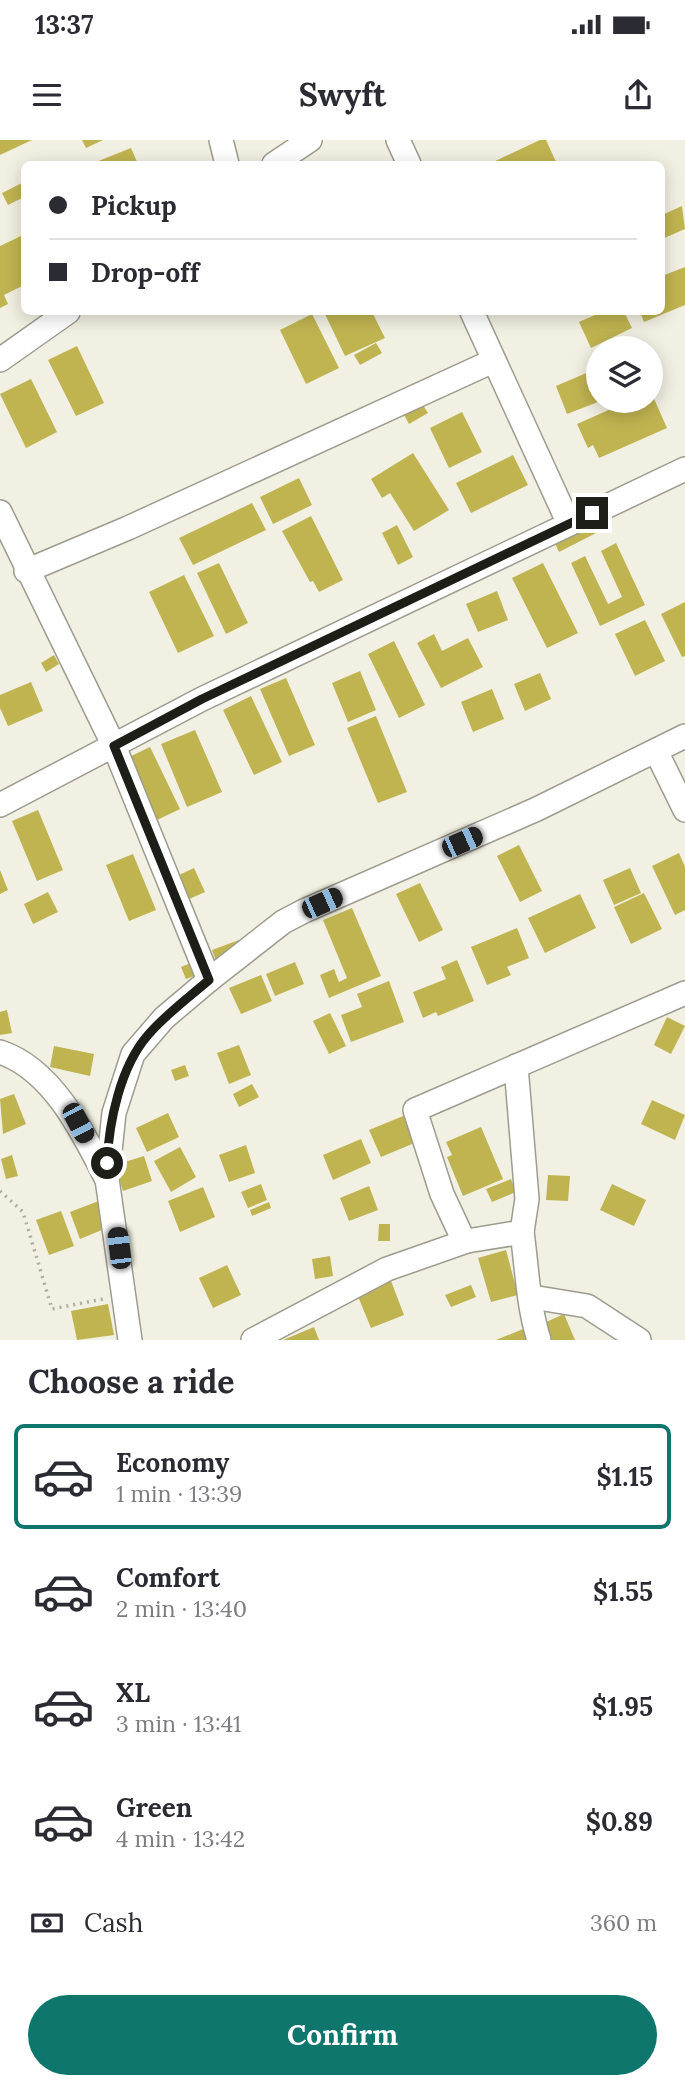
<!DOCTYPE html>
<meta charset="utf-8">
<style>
:root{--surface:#fff;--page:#f2f2f3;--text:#2b2b33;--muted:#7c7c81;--line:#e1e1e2;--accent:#0f766e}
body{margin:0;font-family:Lora,serif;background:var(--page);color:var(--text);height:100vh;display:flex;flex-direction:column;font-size:26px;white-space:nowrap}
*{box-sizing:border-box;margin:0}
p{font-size:23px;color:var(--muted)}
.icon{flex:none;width:38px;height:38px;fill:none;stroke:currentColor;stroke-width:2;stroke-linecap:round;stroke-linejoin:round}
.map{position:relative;height:1200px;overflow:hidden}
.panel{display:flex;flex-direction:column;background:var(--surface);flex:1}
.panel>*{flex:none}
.hud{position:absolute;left:21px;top:21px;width:644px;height:154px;border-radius:10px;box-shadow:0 4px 18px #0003;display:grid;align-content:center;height:154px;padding:0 28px;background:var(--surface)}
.fabs{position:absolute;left:586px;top:196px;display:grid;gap:14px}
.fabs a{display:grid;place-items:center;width:77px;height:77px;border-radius:50%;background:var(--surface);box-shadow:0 4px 18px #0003;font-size:35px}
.end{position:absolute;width:32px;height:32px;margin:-16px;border:9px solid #1e1e19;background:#fff;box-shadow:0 0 0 4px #fff}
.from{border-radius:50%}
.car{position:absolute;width:21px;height:42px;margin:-21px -10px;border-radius:9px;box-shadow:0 0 5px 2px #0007;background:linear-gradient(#222 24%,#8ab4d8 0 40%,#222 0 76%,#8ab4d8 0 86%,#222 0)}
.hud b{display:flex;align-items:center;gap:24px;height:66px;font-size:26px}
.hud b+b{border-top:2px solid var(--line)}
.hud i{width:18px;height:18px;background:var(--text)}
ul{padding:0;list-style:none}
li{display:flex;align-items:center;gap:21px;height:105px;margin:0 14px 10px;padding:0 14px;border:4px solid transparent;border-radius:10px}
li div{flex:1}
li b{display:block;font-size:26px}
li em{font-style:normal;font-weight:700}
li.current{border-color:var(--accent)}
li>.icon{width:63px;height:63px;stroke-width:1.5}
h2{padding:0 28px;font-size:32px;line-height:84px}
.pay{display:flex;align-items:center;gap:18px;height:77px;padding:0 28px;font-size:26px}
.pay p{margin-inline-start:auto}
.action{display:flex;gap:14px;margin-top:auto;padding:14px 28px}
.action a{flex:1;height:80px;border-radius:42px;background:var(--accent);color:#fff;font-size:28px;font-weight:700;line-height:80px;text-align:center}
.status{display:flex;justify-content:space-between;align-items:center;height:49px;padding:0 35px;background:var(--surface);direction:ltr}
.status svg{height:19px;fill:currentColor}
header{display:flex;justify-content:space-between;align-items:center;height:91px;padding:0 28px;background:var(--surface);font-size:32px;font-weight:700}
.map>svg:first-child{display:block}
</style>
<div class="status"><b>13:37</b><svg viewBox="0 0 49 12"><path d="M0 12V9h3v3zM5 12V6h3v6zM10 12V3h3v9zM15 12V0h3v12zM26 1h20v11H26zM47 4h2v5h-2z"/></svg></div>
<header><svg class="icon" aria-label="menu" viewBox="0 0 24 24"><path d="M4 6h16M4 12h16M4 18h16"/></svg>Swyft<svg class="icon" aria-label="share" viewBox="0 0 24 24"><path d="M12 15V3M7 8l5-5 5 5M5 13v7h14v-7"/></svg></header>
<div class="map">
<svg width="685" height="1200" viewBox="0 0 685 1200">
<rect width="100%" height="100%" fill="#f1f0e2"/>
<g fill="#c0b451">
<path d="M0,0h32l-32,15z"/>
<path d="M82,0h21l-17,8z"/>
<path d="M540,0h6l11,24h-68z"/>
<path d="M131,8l7,16h-47z"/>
<path d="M24,42v15l-16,8 -6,-12z"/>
<path d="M682,66l3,23 -23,10v-24z"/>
<path d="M21,96l3,7v42l-20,10 4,9 -8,4v-62z"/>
<path d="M685,127v38l-41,17 -4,-10h22v-36z"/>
<path d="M324,172h48l13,26 -40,18z"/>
<path d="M602,172h22l8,16 -41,20 -12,-26z"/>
<path d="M312,174l27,54 -33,16 -26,-54z"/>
<path d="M376,203l6,10 -22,12 -6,-10z"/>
<path d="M77,206l27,57 -28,13 -28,-56z"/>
<path d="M598,228v34l-31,12 -11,-28z"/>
<path d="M31,239l26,53 -31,16 -26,-54z"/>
<path d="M651,252l16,36 -68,30 -6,-13 -5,3 -11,-24 52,-23h22z"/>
<path d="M421,262l7,11 -19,11 -6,-11z"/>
<path d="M462,272l20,40 -33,16 -19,-40z"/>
<path d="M413,313l36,57 -35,21 -24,-38 -8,5 -11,-19z"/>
<path d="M513,315l15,30 -57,28 -15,-30z"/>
<path d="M299,338l13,27 -39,19 -13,-27z"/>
<path d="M252,363l14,27 -73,35 -14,-27z"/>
<path d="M311,376l32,64 -24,12 -6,-11 -3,1 -28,-51z"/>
<path d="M592,380l6,12 -39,20 -6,-13z"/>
<path d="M397,385l16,32 -15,8 -16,-32z"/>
<path d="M616,403l29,62 -45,21 -29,-63 14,-7 23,48 14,-7 -21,-46z"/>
<path d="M219,423l29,60 -22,11 -29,-61z"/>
<path d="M543,423l35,70 -31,15 -35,-70z"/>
<path d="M184,435l30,61 -36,17 -29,-61z"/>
<path d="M497,451l11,29 -30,12 -12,-28z"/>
<path d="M685,462v54l-3,1 -21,-43z"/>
<path d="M645,480l20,41 -30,15 -20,-42z"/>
<path d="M434,494l8,17 26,-13 15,29 -42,21 -24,-45z"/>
<path d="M394,501l31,64 -26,13 -31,-64z"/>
<path d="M54,515l5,9 -13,8 -5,-9z"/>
<path d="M360,531l16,39 -28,12 -16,-39z"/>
<path d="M540,533l11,26 -26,12 -11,-27z"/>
<path d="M286,538l29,67 -26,11 -29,-67z"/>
<path d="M31,542l12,29 -35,15 -8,-18v-13z"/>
<path d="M492,549l12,30 -31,13 -12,-30z"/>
<path d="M251,556l31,66 -28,13 -31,-65z"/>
<path d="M376,576l31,76 -29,11 -31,-75z"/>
<path d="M195,590l27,62 -35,15 -26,-63z"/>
<path d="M150,607l30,62 -27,13 -30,-62z"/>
<path d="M38,670l25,60 -26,11 -25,-60z"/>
<path d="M519,705l23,46 -22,11 -23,-46z"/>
<path d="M679,713l6,14v43l-10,5 -23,-49z"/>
<path d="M133,714l23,56 -27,11 -23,-56z"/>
<path d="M194,728l11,24 -27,12 -10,-24z"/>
<path d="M630,728l11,25 -27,12 -11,-25z"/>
<path d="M0,730l8,20 -8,4z"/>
<path d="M420,743l23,47 -24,12 -23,-48z"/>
<path d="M48,752l10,20 -25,12 -9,-20z"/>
<path d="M644,753l18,36 -31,15 -17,-37z"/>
<path d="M580,754l16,34 -51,25 -17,-35z"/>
<path d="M352,768l29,68 -52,22 -9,-23 14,-6 5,13 8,-4 -24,-58z"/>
<path d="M517,788l12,30 -22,9 4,8 -24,10 -16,-38z"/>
<path d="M239,800l9,25 -27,10 -9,-25z"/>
<path d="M203,818l5,13 -22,8 -5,-12z"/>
<path d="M457,820l17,41 -36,15 -2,-4 -13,6 -10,-26 33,-13 -5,-12z"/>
<path d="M295,822l9,22 -29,12 -9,-22z"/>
<path d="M261,835l11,26 -31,13 -12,-26z"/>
<path d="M389,841l15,41 -53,20 -10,-27 21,-8 -5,-13z"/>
<path d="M7,870l5,23 -12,2v-23z"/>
<path d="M330,873l16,33 -17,8 -16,-33z"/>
<path d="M667,877l18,9 -14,28 -17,-9z"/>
<path d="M239,905l12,30 -22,9 -12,-31z"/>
<path d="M54,906l40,8 -4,22 -40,-9z"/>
<path d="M185,925l4,11 -14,5 -4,-11z"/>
<path d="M252,944l7,13 -20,10 -6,-13z"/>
<path d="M14,954l12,30 -23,10 -3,-35z"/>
<path d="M652,960l33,15 -10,25 -34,-16z"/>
<path d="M413,972l11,27 -43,18 -12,-27z"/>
<path d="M168,973l11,24 -32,15 -11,-24z"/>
<path d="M481,987l22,52 -40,17 -16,-39 5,-2 -6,-13z"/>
<path d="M361,999l10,24 -38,17 -10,-25z"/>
<path d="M246,1005l9,28 -26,9 -10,-27z"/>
<path d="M180,1007l16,30 -25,15 -17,-31z"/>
<path d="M12,1015l6,21 -12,3 -5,-20z"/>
<path d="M144,1016l8,25 -29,10 -8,-26z"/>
<path d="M548,1035l22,1 -2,25 -22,-1z"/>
<path d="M511,1039l5,13 -24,10 -6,-13z"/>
<path d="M261,1044l6,16 -19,8 -7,-16z"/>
<path d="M612,1044l34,16 -12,26 -34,-16z"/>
<path d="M369,1046l9,24 -29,11 -9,-23z"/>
<path d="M203,1047l12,30 -35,15 -12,-31z"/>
<path d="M104,1059l10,26 -34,14 -10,-27z"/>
<path d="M269,1062l2,6 -19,8 -2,-6z"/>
<path d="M61,1071l13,35 -25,9 -13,-35z"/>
<path d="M379,1084h11v17h-12z"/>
<path d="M506,1110l12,45 -27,7 -13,-44z"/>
<path d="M330,1116l3,20 -18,3 -3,-20z"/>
<path d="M227,1125l14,30 -28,13 -14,-30z"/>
<path d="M391,1141l13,34 -33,13 -14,-34z"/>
<path d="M471,1145l5,12 -25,10 -6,-12z"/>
<path d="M108,1164l6,31 -37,5 -6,-29z"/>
<path d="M564,1174l11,26h-34l-6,-13z"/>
<path d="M314,1187l5,13h-36z"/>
<path d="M528,1187l5,13h-37z"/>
</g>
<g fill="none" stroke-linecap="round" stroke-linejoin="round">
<defs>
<g id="minor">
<path d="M221,0l6,24"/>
<path d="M398,0l11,24"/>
<path d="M274,24l36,-24"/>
<path d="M472,172l97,212"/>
<path d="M0,220l68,-48"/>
<path d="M0,372l114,234 95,234"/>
<path d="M26,431l102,-43 365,-167"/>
<path d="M656,611l29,59"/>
<path d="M0,665l202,-106 483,-230"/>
<path d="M0,912c52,17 83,80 106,126"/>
<path d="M516,926l11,133 -5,33"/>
<path d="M532,1157l55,9 52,34"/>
<path d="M130,1200l-23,-161 7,-66 19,-59 31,-36 45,-38 74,-58 21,-11 233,-102 148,-73"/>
<path d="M253,1200l134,-71 80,-28"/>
<path d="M539,1200c-11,-34 -12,-72 -17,-108l-55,9 -4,-2 -21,-45 -27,-84 270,-117"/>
</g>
</defs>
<use href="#minor" stroke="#9d9c8f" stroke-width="26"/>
<path stroke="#adaca1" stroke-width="3.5" stroke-dasharray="2 5" stroke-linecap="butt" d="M0,1051l23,21 29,97 51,-10"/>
<use href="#minor" stroke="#fff" stroke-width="23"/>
</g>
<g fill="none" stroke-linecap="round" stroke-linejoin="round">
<path stroke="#1e1e19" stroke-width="9" d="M107,1023c2,-41 13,-96 41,-128 18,-21 40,-37 61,-55l-95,-234 88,-47 390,-186"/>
</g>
</svg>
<div class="fabs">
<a><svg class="icon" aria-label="layers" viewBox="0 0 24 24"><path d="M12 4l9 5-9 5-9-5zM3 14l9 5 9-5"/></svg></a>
</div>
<i class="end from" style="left:107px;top:1023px"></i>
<i class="end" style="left:592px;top:373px"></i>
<i class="car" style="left:462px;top:702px;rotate:66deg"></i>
<i class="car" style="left:322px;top:763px;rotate:66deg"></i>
<i class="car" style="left:78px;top:983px;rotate:152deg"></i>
<i class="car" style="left:119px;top:1108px;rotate:353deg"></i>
<div class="hud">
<b><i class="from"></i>Pickup</b>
<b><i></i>Drop-off</b>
</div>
</div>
<section class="panel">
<h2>Choose a ride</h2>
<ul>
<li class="current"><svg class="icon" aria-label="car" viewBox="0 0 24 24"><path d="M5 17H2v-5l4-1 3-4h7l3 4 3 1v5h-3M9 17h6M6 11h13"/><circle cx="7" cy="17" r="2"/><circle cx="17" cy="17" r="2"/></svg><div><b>Economy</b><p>1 min · 13:39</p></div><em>$1.15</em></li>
<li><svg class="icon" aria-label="car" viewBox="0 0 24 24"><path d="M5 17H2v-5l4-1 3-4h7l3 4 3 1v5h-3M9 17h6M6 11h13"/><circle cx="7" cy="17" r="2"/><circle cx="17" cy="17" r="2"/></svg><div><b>Comfort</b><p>2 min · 13:40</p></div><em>$1.55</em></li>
<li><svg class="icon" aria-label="car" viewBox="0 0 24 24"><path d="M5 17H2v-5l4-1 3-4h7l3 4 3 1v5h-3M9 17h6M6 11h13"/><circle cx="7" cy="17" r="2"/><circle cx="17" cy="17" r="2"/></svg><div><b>XL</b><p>3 min · 13:41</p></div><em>$1.95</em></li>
<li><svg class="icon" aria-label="car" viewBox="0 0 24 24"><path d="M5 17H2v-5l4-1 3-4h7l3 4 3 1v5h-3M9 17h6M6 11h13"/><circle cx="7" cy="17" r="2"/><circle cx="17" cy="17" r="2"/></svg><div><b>Green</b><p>4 min · 13:42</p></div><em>$0.89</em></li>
</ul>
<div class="pay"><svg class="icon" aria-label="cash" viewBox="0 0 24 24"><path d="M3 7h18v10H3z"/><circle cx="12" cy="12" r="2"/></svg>Cash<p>360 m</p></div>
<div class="action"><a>Confirm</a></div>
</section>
